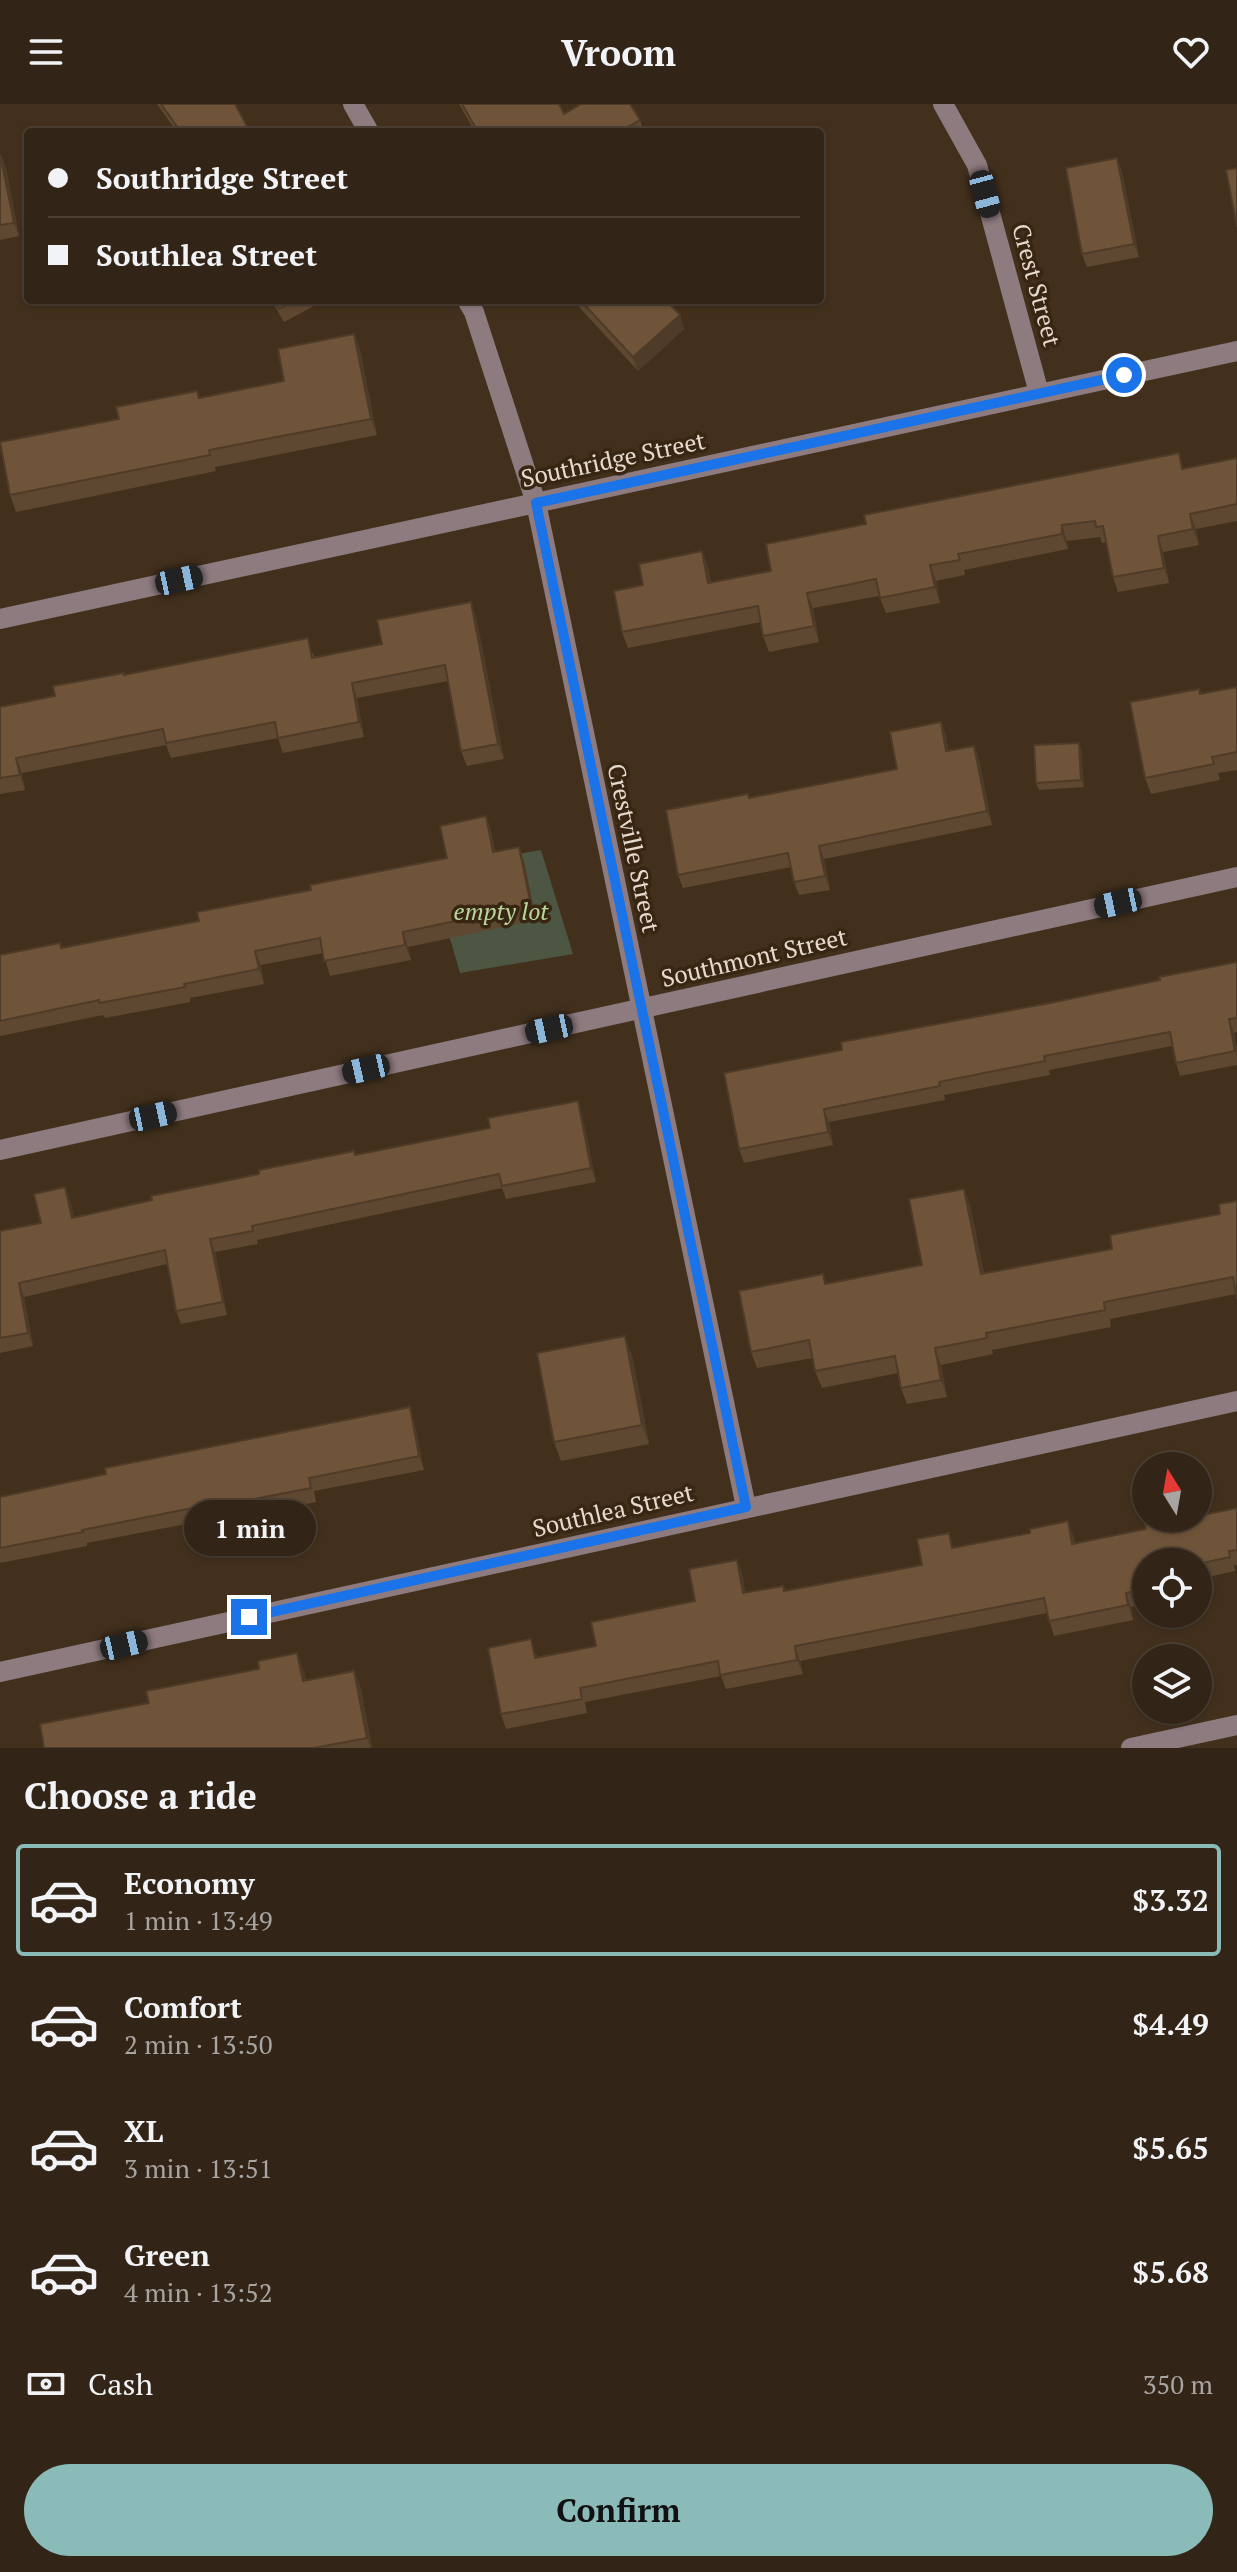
<!DOCTYPE html>
<meta charset="utf-8">
<style>
:root{--surface:#322416;--page:#3d3023;--text:#f1f3f6;--muted:#a8a4a1;--line:#4d4135;--accent:#8bbbb9}
body{margin:0;font-family:"PT Serif",serif;background:var(--page);color:var(--text);height:100vh;display:flex;flex-direction:column;font-size:30px;white-space:nowrap}
*{box-sizing:border-box;margin:0}
p{font-size:26px;color:var(--muted)}
.icon{flex:none;width:44px;height:44px;fill:none;stroke:currentColor;stroke-width:2;stroke-linecap:round;stroke-linejoin:round}
.map{position:relative;height:1644px;overflow:hidden}
.details{display:flex;flex-direction:column;background:var(--surface);flex:1}
.details>*{flex:none}
.top-card{position:absolute;left:24px;top:24px;width:800px;height:176px;border-radius:8px;box-shadow:0 2px 6px #0004,0 0 0 2px var(--line);display:grid;align-content:center;height:176px;padding:0 24px;background:var(--surface)}
.needle{width:52px;rotate:349deg}
.buttons{position:absolute;left:1132px;top:1348px;display:grid;gap:16px}
.buttons a{display:grid;place-items:center;width:80px;height:80px;border-radius:50%;background:var(--surface);box-shadow:0 2px 6px #0004,0 0 0 2px var(--line);font-size:40px}
.end{position:absolute;width:36px;height:36px;margin:-18px;border:10px solid #1a73e8;background:#fff;box-shadow:0 0 0 4px #fff}
.from{border-radius:50%}
.bubble{position:absolute;height:56px;border-radius:28px;background:var(--surface);box-shadow:0 2px 6px #0004,0 0 0 2px var(--line);font-size:26px;font-weight:700;line-height:56px;text-align:center}
.car{position:absolute;width:24px;height:48px;margin:-24px -12px;border-radius:10px;box-shadow:0 0 6px 2px #0007;background:linear-gradient(#222 24%,#8ab4d8 0 40%,#222 0 76%,#8ab4d8 0 86%,#222 0)}
.top-card b{display:flex;align-items:center;gap:28px;height:76px;font-size:30px}
.top-card b+b{border-top:2px solid var(--line)}
.top-card i{width:20px;height:20px;background:var(--text)}
ul{padding:0;list-style:none}
li{display:flex;align-items:center;gap:24px;height:112px;margin:0 16px 12px;padding:0 8px;border:4px solid transparent;border-radius:8px}
li div{flex:1}
li b{display:block;font-size:30px}
li em{font-style:normal;font-weight:700}
li.current{border-color:var(--accent)}
li>.icon{width:72px;height:72px;stroke-width:1.5}
h2{padding:0 24px;font-size:36px;line-height:96px}
.pay{display:flex;align-items:center;gap:20px;height:88px;padding:0 24px;font-size:30px}
.pay p{margin-inline-start:auto}
.action{display:flex;gap:16px;margin-top:auto;padding:16px 24px}
.action a{flex:1;height:92px;border-radius:48px;background:var(--accent);color:#111;font-size:32px;font-weight:700;line-height:92px;text-align:center}
header{display:flex;justify-content:space-between;align-items:center;height:104px;padding:0 24px;background:var(--surface);font-size:36px;font-weight:700}
.map>svg:first-child{display:block}
</style>
<header><svg class="icon" aria-label="menu" viewBox="0 0 24 24"><path d="M4 6h16M4 12h16M4 18h16"/></svg>Vroom<svg class="icon" aria-label="heart" viewBox="0 0 24 24"><path d="M12 20l-8-8c-3-5 5-10 8-4 3-6 11-1 8 4z"/></svg></header>
<div class="map">
<svg width="1237" height="1644" viewBox="0 0 1237 1644">
<rect width="100%" height="100%" fill="#42301d"/>
<path fill="#4c5642" d="M541,746l32,104 -113,19 -30,-104z"/>
<g fill="none" stroke-linecap="round" stroke-linejoin="round">
<g stroke="#8e7b7f" stroke-width="20">
<path d="M353,0l16,28"/>
<path d="M943,0l34,61 62,228"/>
<path d="M467,196l7,12 62,191 210,1004"/>
<path d="M0,515l1237,-268"/>
<path d="M0,1046l1237,-273"/>
<path d="M0,1568l1237,-271"/>
<path d="M1131,1644l106,-23"/>
</g>
</g>
<g fill="#5f4831">
<path d="M157,0h78l15,28h-73z"/>
<path d="M459,0h100l5,10 76,6 4,12h-169z"/>
<path d="M0,50l6,14 13,68 -19,4z"/>
<path d="M1122,68l17,85 -52,10 -5,-13z"/>
<path d="M271,196h54l-41,22z"/>
<path d="M577,196h89l14,15 4,14 -46,42 -58,-63z"/>
<path d="M354,230l6,16 17,85 -162,32 1,4 -200,41 -6,-17 109,-76 81,-22 84,-16z"/>
<path d="M1237,354v63l-41,8 3,16 -36,7 6,31 -51,9 -5,-15 -7,-35 -4,1 -2,-6 -33,4 1,8 -104,21 1,5 -29,6 4,22 -54,10 -7,-17 -66,12 6,34 -50,10 -6,-16 -2,-14 -133,26 -6,-16 21,-47 59,-34 6,16 3,16 60,-12 413,-103z"/>
<path d="M476,513l28,142 -37,7 -6,-15 -13,-70 -91,17 7,39 -81,16 -5,-15 -107,20 -5,-13 -144,28 3,17 -25,4v-87l55,-11 70,-21 188,-22 1,4 68,-13z"/>
<path d="M1237,583v83l-19,3 2,7 -69,14 -6,-16 54,-89 2,5z"/>
<path d="M941,618l5,14 2,15 31,8 13,66 -168,34 6,31 -31,5 -5,-13 -3,-15 -108,21 -5,-13 72,-77 147,-29z"/>
<path d="M1079,639l2,7 3,37 -45,3 -3,-7z"/>
<path d="M486,712l5,15 4,20 29,10 12,59 -128,27 3,13 -81,16 -7,-23 -62,12 3,19 -74,14v4l-85,16 -2,-3 -103,21v-81l62,-7 137,-27 112,-31 136,-32z"/>
<path d="M1237,858v70l-3,1 3,17v15l-57,11 -4,-13 -4,-17 -123,24 1,5 -106,20 1,5 -116,22 4,23 -89,18 -5,-14 103,-99 208,-47 110,-23z"/>
<path d="M578,997l4,14 14,67 -90,17 -4,-11 -245,52 1,4 -43,8 12,63 -46,9 -5,-13 -9,-47 -143,33 9,49 -33,7v-122l41,-8 24,-36 5,14 4,16 281,-62 135,-27z"/>
<path d="M970,1101l14,69 128,-25 108,-35 16,80 -126,25 1,8 -119,23 1,4 -52,11 6,32 -40,7 -6,-16 -3,-15 -76,15 -7,-17 -2,-13 -56,10 -6,-16 76,-69 95,-18z"/>
<path d="M632,1251l17,89 -88,17 -7,-19z"/>
<path d="M414,1317l10,49 -110,21 2,11 -88,17v-3l-141,27v3l-87,17v-66z"/>
<path d="M1237,1404v57h-3l1,6 -37,8v-17h-52v42l-15,3 2,13 -79,16 -7,-23 -247,48 3,13 -77,15 -5,-13 -136,26 2,11 -81,16 -5,-15 35,-60 1,3 59,-11 99,-45 42,-41 5,14 3,19 38,-7 2,5 137,-26 32,-17 119,-13 2,8 71,-14v-11h35v2z"/>
<path d="M354,1567l7,18 11,59h-328l105,-45 155,-31 2,8z"/>
</g>
<g fill="#4e3b28">
<path d="M1,50l5,14 13,68 -5,-13z"/>
<path d="M1117,54l5,14 17,85 -5,-13z"/>
<path d="M680,211l4,14 -46,42 -5,-14z"/>
<path d="M354,230l6,16 17,85 -6,-16z"/>
<path d="M1190,410l6,15 3,16 -6,-16z"/>
<path d="M1062,421l5,16 1,8 -6,-15z"/>
<path d="M1158,432l5,16 6,31 -5,-15z"/>
<path d="M702,447l6,16 6,32 -6,-16z"/>
<path d="M930,461l6,16 4,22 -5,-16z"/>
<path d="M807,489l6,15 6,34 -5,-16z"/>
<path d="M471,498l5,15 28,142 -6,-15z"/>
<path d="M352,579l5,15 7,39 -5,-15z"/>
<path d="M941,618l5,14 5,29 -5,-14z"/>
<path d="M1079,639l2,7 3,37 -3,-7z"/>
<path d="M974,642l5,13 13,66 -5,-14z"/>
<path d="M16,654l6,15 3,17 -5,-15z"/>
<path d="M486,712l5,15 7,35 -5,-14z"/>
<path d="M819,742l5,13 6,31 -5,-14z"/>
<path d="M519,743l5,14 12,59 -5,-15z"/>
<path d="M403,828l5,15 3,13 -6,-15z"/>
<path d="M255,847l6,14 3,19 -5,-15z"/>
<path d="M1229,915l5,14 3,24 -2,-6z"/>
<path d="M578,997l4,14 14,67 -5,-14z"/>
<path d="M824,1005l5,13 4,23 -5,-13z"/>
<path d="M65,1083l5,14 7,30 -5,-13z"/>
<path d="M964,1085l6,16 17,86 -6,-17z"/>
<path d="M210,1135l5,13 12,63 -4,-13z"/>
<path d="M19,1179l5,14 9,49 -5,-13z"/>
<path d="M625,1232l7,19 17,89 -7,-19z"/>
<path d="M935,1244l6,17 6,32 -6,-17z"/>
<path d="M410,1303l4,14 10,49 -5,-14z"/>
<path d="M1068,1417l5,14 4,23 -5,-14z"/>
<path d="M737,1456l5,14 6,34 -5,-15z"/>
<path d="M1126,1489l5,14 2,13 -5,-15z"/>
<path d="M795,1542l5,15 3,13 -6,-14z"/>
<path d="M297,1549l7,19 5,27 -6,-18z"/>
<path d="M354,1567l7,18 11,59h-1l-4,-10z"/>
</g>
<g fill="#6f5439" stroke="#4e3b28" stroke-width="2">
<path d="M161,0h74l15,28h-69z"/>
<path d="M462,0h97l5,10 17,-10h49l10,16 -21,12h-141z"/>
<path d="M0,50l14,69 -14,2z"/>
<path d="M1117,54l17,86 -52,10 -16,-86z"/>
<path d="M1237,64v59l-11,-57z"/>
<path d="M274,196h21l-16,9z"/>
<path d="M580,196h86l14,15 -47,42z"/>
<path d="M354,230l17,85 -162,31 1,5 -200,40 -10,-53 119,-23 -3,-12 81,-16 2,7 85,-17 -6,-32z"/>
<path d="M1179,349l3,16 55,-11v46l-47,10 3,15 -35,7 6,32 -51,9 -10,-51 -7,1 -1,-6 -33,4v9l-104,20 2,6 -30,5 5,22 -55,11 -4,-19 -69,14 7,33 -51,10 -5,-30 -136,26 -8,-41 29,-6 -4,-21 63,-13 6,32 63,-12 -5,-27 100,-20 -2,-9z"/>
<path d="M471,498l27,142 -37,7 -16,-86 -93,18 7,39 -81,16 -3,-16 -109,21 -3,-14 -147,29 4,17 -20,3v-71l55,-11 -2,-10 71,-13v2l184,-37 4,20 70,-14 -5,-24z"/>
<path d="M1237,583v65l-25,5 2,7 -69,14 -15,-76 69,-13 1,5z"/>
<path d="M941,618l5,29 28,-5 13,65 -168,35 6,30 -31,6 -6,-29 -110,22 -12,-65 82,-16 1,4 148,-29 -7,-37z"/>
<path d="M1079,639l2,37 -45,3 -2,-38z"/>
<path d="M486,712l7,36 26,-5 12,58 -128,27 2,13 -81,16 -4,-23 -65,13 4,18 -75,15 1,3 -86,16v-3l-99,21v-66l60,-12 1,5 138,-27 -2,-9 114,-22 -1,-5 137,-27 -7,-32z"/>
<path d="M1237,858v56l-8,1 6,32 -59,12 -6,-31 -126,24 1,5 -106,21 1,4 -116,23 4,23 -89,17 -15,-76 118,-23 -1,-8 209,-39 110,-23 -1,-3z"/>
<path d="M578,997l13,67 -89,18 -3,-12 -247,52 1,5 -43,8 13,63 -47,9 -11,-61 -146,33 9,50 -28,5v-107l41,-8 -7,-29 31,-7 7,31 80,-18 -1,-4 108,-22v-4l95,-19 1,4 135,-27 -2,-10z"/>
<path d="M964,1085l17,85 131,-25 -2,-14 110,-21 -1,-10 18,-3v98l-4,-22 -129,25 1,8 -119,23 1,5 -52,10 6,32 -40,8 -6,-32 -80,15 -6,-31 -58,12 -12,-61 84,-17 2,10 97,-19 -13,-66z"/>
<path d="M625,1232l17,89 -88,17 -17,-89z"/>
<path d="M410,1303l9,49 -110,22 2,10 -87,17 -1,-3 -141,28 1,2 -83,16v-51l106,-23 -1,-6z"/>
<path d="M1146,1401v13h33v2l19,-2v-2l39,-8v42l-8,1 1,6 -32,7v-2h-52v26l-20,5 2,12 -79,16 -5,-23 -249,48 2,14 -77,15 -2,-14 -138,27 2,11 -81,15 -13,-66 43,-9 4,19 61,-12 -5,-24 104,-21 -6,-32 48,-9 6,33 40,-7 1,5 138,-26 -5,-26 32,-6 3,15 78,-15v-4l38,-8 4,23 74,-15 -5,-23z"/>
<path d="M297,1549l6,28 51,-10 13,67 -53,10h-270l-4,-24 109,-21 -3,-12 113,-22 -1,-8z"/>
</g>
<g fill="none" stroke-linecap="round" stroke-linejoin="round">
<path stroke="#1a73e8" stroke-width="10" d="M249,1513l497,-110 -210,-1004 588,-128"/>
</g>
<g text-anchor="middle" dominant-baseline="central" stroke-width="7" stroke-linejoin="round" paint-order="stroke">
<g font-size="24" fill="#e6dace" stroke="#382613">
<text transform="translate(1037 181) rotate(75)">Crest Street</text>
<text transform="translate(613 355) rotate(-12)">Southridge Street</text>
<text transform="translate(634 744) rotate(78)">Crestville Street</text>
<text transform="translate(754 853) rotate(-13)">Southmont Street</text>
<text transform="translate(613 1406) rotate(-13)">Southlea Street</text>
</g>
<g font-size="24" font-style="italic" fill="#b9d79c" stroke="#382613">
<text x="501" y="807">empty lot</text>
</g>
</g>
</svg>
<div class="buttons">
<a><svg class="needle" viewBox="-14 -14 28 28"><path d="M0-13l5 13h-10z" fill="#e53935"/><path d="M0 13l5-13h-10z" fill="#a8a4a1"/></svg></a>
<a><svg class="icon" aria-label="locate" viewBox="0 0 24 24"><circle cx="12" cy="12" r="6"/><path d="M12 2v4M12 18v4M2 12h4M18 12h4"/></svg></a>
<a><svg class="icon" aria-label="layers" viewBox="0 0 24 24"><path d="M12 4l9 5-9 5-9-5zM3 14l9 5 9-5"/></svg></a>
</div>
<i class="end from" style="left:1124px;top:271px"></i>
<i class="end" style="left:249px;top:1513px"></i>
<div class="bubble" style="left:184px;top:1396px;width:132px">1 min</div>
<i class="car" style="left:985px;top:90px;rotate:165deg"></i>
<i class="car" style="left:179px;top:476px;rotate:78deg"></i>
<i class="car" style="left:1118px;top:799px;rotate:258deg"></i>
<i class="car" style="left:549px;top:925px;rotate:258deg"></i>
<i class="car" style="left:366px;top:965px;rotate:257deg"></i>
<i class="car" style="left:153px;top:1012px;rotate:78deg"></i>
<i class="car" style="left:124px;top:1541px;rotate:77deg"></i>
<div class="top-card">
<b><i class="from"></i>Southridge Street</b>
<b><i></i>Southlea Street</b>
</div>
</div>
<section class="details">
<h2>Choose a ride</h2>
<ul>
<li class="current"><svg class="icon" aria-label="car" viewBox="0 0 24 24"><path d="M5 17H2v-5l4-1 3-4h7l3 4 3 1v5h-3M9 17h6M6 11h13"/><circle cx="7" cy="17" r="2"/><circle cx="17" cy="17" r="2"/></svg><div><b>Economy</b><p>1 min · 13:49</p></div><em>$3.32</em></li>
<li><svg class="icon" aria-label="car" viewBox="0 0 24 24"><path d="M5 17H2v-5l4-1 3-4h7l3 4 3 1v5h-3M9 17h6M6 11h13"/><circle cx="7" cy="17" r="2"/><circle cx="17" cy="17" r="2"/></svg><div><b>Comfort</b><p>2 min · 13:50</p></div><em>$4.49</em></li>
<li><svg class="icon" aria-label="car" viewBox="0 0 24 24"><path d="M5 17H2v-5l4-1 3-4h7l3 4 3 1v5h-3M9 17h6M6 11h13"/><circle cx="7" cy="17" r="2"/><circle cx="17" cy="17" r="2"/></svg><div><b>XL</b><p>3 min · 13:51</p></div><em>$5.65</em></li>
<li><svg class="icon" aria-label="car" viewBox="0 0 24 24"><path d="M5 17H2v-5l4-1 3-4h7l3 4 3 1v5h-3M9 17h6M6 11h13"/><circle cx="7" cy="17" r="2"/><circle cx="17" cy="17" r="2"/></svg><div><b>Green</b><p>4 min · 13:52</p></div><em>$5.68</em></li>
</ul>
<div class="pay"><svg class="icon" aria-label="cash" viewBox="0 0 24 24"><path d="M3 7h18v10H3z"/><circle cx="12" cy="12" r="2"/></svg>Cash<p>350 m</p></div>
<div class="action"><a>Confirm</a></div>
</section>
